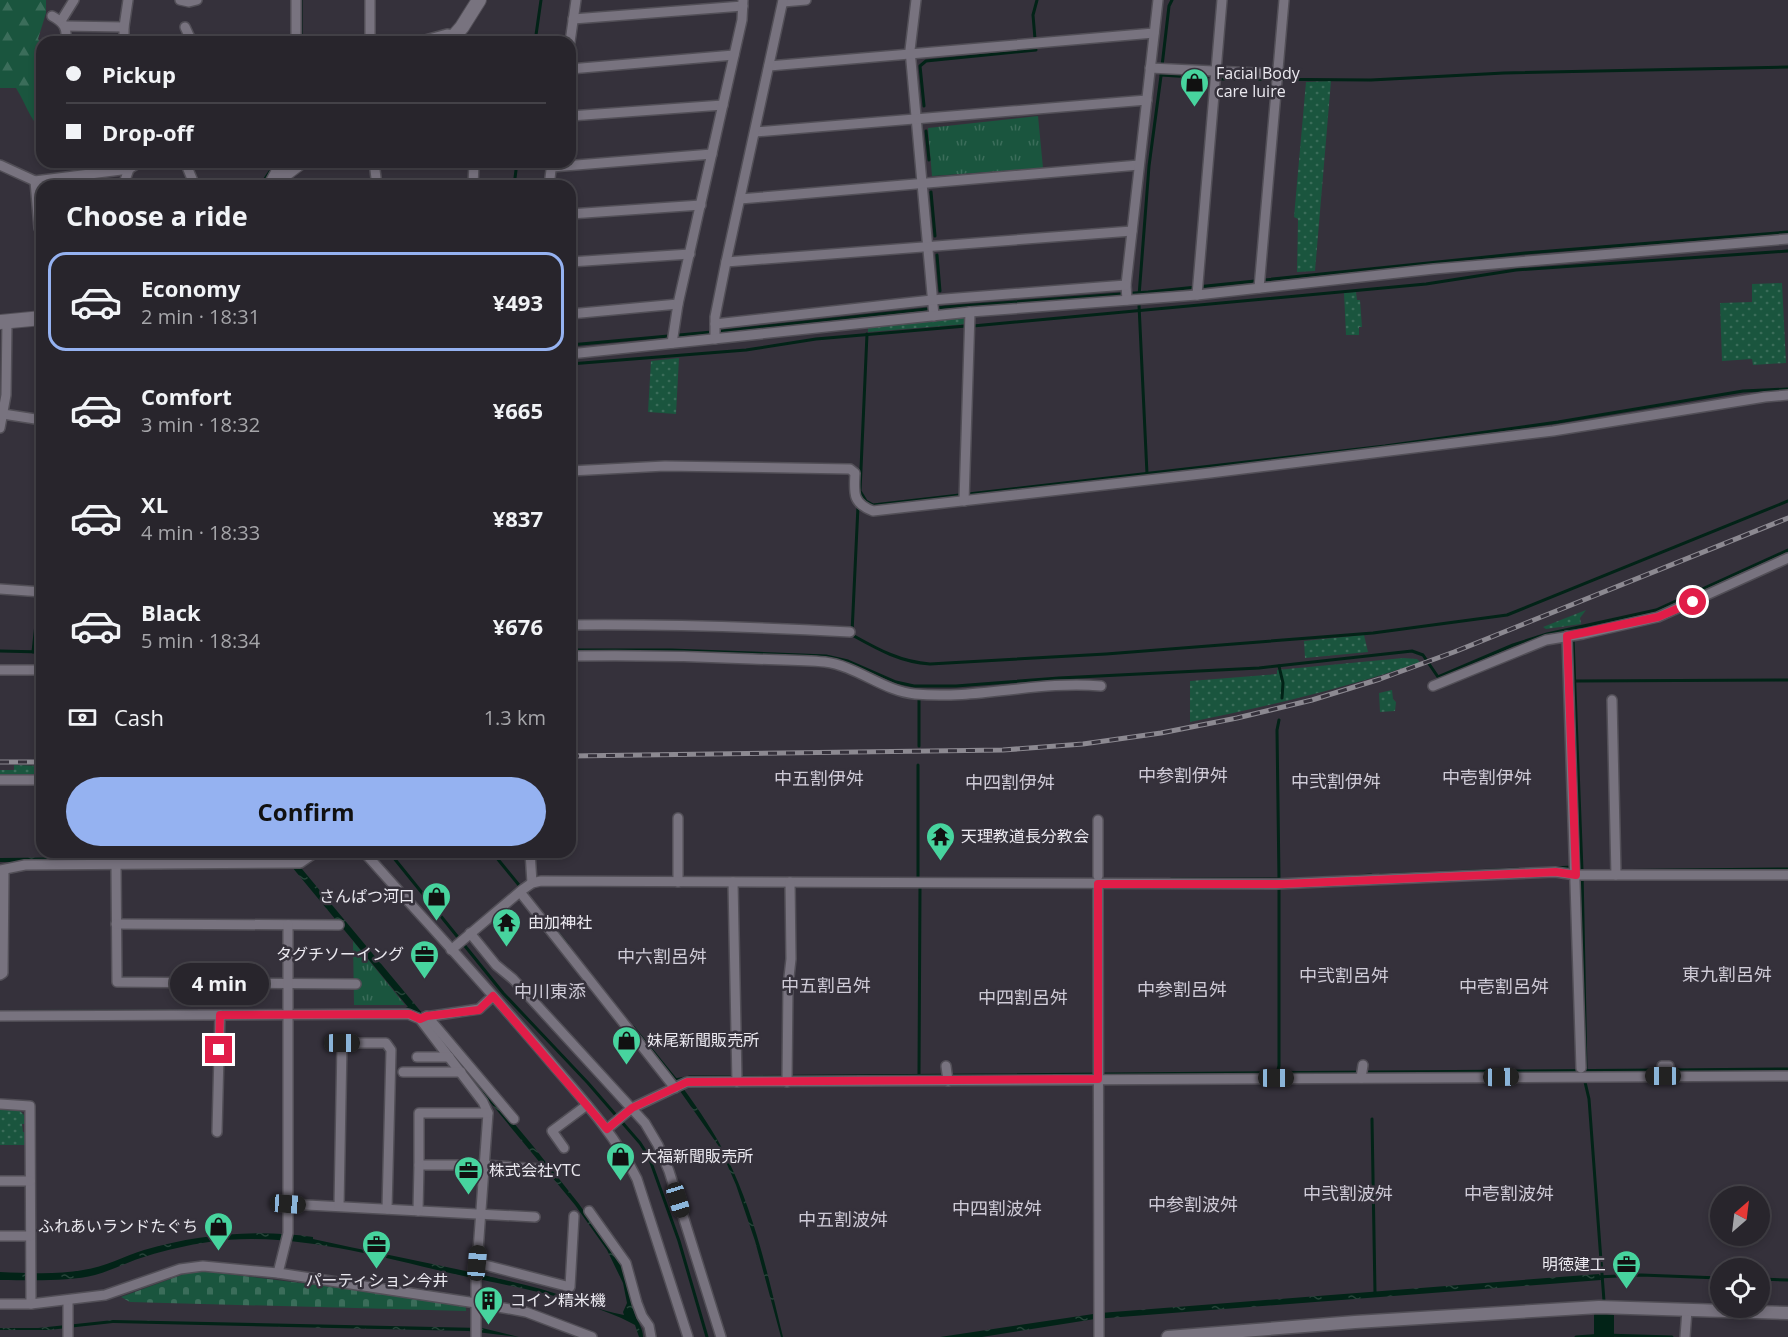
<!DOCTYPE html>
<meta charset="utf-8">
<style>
:root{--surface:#28252c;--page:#343138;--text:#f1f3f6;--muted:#a5a5a9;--line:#444248;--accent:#95b2f1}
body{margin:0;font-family:"Open Sans","Noto Sans JP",sans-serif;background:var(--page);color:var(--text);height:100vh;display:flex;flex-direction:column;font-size:22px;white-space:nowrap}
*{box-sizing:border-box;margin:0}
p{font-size:20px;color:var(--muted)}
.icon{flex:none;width:33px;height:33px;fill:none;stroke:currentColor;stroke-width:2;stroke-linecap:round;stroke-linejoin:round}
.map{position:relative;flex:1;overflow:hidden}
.side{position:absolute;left:36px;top:180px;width:540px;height:678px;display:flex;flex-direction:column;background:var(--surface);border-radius:18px;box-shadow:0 3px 9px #0003,0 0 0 2px var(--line)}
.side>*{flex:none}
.banner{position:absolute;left:36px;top:36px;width:540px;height:132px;border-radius:18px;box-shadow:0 3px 9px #0003,0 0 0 2px var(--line);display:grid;align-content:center;height:132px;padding:0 30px;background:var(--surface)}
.needle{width:39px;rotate:28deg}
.buttons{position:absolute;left:1710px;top:1186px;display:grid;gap:12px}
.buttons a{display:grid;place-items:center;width:60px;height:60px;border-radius:50%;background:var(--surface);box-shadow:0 3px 9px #0003,0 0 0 2px var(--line);font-size:30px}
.end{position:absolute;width:27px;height:27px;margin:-14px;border:8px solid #e11d48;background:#fff;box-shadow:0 0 0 3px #fff}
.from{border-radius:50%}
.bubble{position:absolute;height:42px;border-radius:21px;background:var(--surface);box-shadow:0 3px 9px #0003,0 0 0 2px var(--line);font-size:20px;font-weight:700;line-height:42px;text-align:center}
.car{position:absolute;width:18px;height:36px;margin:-18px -9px;border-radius:8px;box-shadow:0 0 4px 2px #0007;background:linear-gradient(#222 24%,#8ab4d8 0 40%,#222 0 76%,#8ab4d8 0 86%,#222 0)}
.banner b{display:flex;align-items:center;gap:21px;height:57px;font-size:22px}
.banner b+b{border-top:2px solid var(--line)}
.banner i{width:15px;height:15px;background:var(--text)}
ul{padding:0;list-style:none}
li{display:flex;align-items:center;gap:18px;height:99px;margin:0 12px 9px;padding:0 18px;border:3px solid transparent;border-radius:18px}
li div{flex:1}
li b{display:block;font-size:22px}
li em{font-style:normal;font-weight:700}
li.selected{border-color:var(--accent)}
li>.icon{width:54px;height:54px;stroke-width:1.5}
h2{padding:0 30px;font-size:27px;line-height:72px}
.pay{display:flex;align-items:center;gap:15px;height:66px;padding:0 30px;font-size:22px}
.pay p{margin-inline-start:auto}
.button{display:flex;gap:12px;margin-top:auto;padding:12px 30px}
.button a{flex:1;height:69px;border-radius:36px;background:var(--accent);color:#111;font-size:24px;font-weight:700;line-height:69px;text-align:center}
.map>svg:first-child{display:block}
</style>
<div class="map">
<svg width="1788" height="1337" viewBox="0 0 1788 1337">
<defs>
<pattern id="grass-dots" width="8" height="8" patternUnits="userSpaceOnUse" patternTransform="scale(1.5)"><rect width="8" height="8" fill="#1a553e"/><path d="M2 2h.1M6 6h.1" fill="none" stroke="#3b6d5a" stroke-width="1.8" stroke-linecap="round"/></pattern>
<pattern id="forest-firs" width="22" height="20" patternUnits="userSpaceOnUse" patternTransform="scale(1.5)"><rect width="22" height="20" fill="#1a553e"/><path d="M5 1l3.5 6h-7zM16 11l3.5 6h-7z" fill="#3b6d5a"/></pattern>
<pattern id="cemetery-stones" width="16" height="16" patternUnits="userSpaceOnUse" patternTransform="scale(1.5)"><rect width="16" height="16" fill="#1a553e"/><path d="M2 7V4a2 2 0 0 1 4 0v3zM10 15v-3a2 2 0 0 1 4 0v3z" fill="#3b6d5a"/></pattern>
<pattern id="park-tufts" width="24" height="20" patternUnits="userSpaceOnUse" patternTransform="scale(1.5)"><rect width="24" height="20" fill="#1a553e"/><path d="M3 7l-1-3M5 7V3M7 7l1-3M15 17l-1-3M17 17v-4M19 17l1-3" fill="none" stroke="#3b6d5a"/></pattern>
<pattern id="water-ripples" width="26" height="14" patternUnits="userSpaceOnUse" patternTransform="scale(1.5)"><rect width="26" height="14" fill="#022317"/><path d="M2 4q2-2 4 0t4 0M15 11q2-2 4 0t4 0" fill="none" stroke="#274339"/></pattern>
</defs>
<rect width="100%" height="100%" fill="#35313b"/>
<g fill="url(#grass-dots)">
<path d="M1331,81l-16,190 -18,1 1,-53 -4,-2 12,-135z"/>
<path d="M1782,283l4,80 -33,2 -1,-6 -30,2 -2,-58 32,-1v-18z"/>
<path d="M1356,292l1,8h3l2,27h-3v8h-13l-2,-42z"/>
<path d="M966,317v7l-98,8v-5z"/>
<path d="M679,358l-3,56 -28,-2 3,-51z"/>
<path d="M1586,610l-6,8 1,6 -35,5 -3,-2z"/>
<path d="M1364,635l4,17 -63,6 -1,-17z"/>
<path d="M1403,658l14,1 3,3c-75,27 -153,44 -230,60v-41l87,-7v-4z"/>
<path d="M1392,690l1,9 3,3 -1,9 -15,1 -1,-19z"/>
<path d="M14,765l28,1v10l-42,1v-7h14z"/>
<path d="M0,1110h19l6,6v8h-3l1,8h3v13h-26z"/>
</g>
<path fill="url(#forest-firs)" d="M0,0h46v13l-8,26 4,5v86c-12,-10 -17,-28 -26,-42h-16z"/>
<path fill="url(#cemetery-stones)" d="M195,1270l268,33 3,5v3l-336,-9 -9,-5z"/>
<g fill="url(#park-tufts)">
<path d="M1038,116l5,52 -111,8 -4,-48z"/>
<path d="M353,941l52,64h-51z"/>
</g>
<g fill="url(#water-ripples)">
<path d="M278,852h10l4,5 241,289 46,58 44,63c7,16 7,32 12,48 3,8 8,13 8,22h-4l-4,-12c-42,-23 -106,-35 -152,-45 -87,-17 -185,-51 -274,-38 -21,3 -43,8 -62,14 -18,5 -34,14 -52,19 -26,7 -67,5 -95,5v-8c27,1 56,3 83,-2 22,-3 41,-14 61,-20 55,-16 113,-21 169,-13v2c76,17 153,30 228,50 28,8 55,21 83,26l-1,-3 4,-9 -4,-20 -16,-33 -32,-45 -157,-190 -418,-2v-3l403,-1 5,-2 -121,-146 -287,1v-4l279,-3z"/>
<path d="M683,1088c16,22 32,45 44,70 28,56 41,118 56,179h-2l-26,-96 -19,-56 -16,-37 -40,-57z"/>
<path d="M1599,1274l2,6 -506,39 -113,18h-42l160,-24z"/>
<path d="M113,1320l369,8 37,9 -51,-6 -355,-8 -64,7h-49v-2h38z"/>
</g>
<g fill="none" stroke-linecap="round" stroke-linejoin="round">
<g stroke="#022317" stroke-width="3">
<path d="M1035,39l-2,-24 4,-15"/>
<path d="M301,42v-42"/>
<path d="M535,42l6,-42"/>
<path d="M1162,66l7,-60 3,-6"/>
<path d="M1161,75l62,4 148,1 133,-7 284,-6"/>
<path d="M924,106l-4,-40 6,-5 110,-11"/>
<path d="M926,131l3,29"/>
<path d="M260,186l15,-22"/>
<path d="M514,186l3,-24"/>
<path d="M931,192l4,44"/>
<path d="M937,255l3,36"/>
<path d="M1139,296l10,-130 12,-90"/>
<path d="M1139,305l8,169"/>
<path d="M973,326l453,-42 90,-14 272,-19"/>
<path d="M867,334l-7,157 6,10 7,4 512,-59 173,-24 185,-31 45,-2"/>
<path d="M570,345l153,-14 223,-24 202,-15 377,-39 263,-21"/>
<path d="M570,364l176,-14 70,-11 150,-13"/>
<path d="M858,506l-6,127 2,3c25,14 47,26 76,28l176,-10 267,-21 134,-18 281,-114"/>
<path d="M1573,638l9,233 4,201"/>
<path d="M570,650h101l155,6 22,5 48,21 18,4h42l103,-8 200,-10 153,-17 11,4 15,22 75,-32 34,-11 109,-24 132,-60"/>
<path d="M0,651l42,1"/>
<path d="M33,652l9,-84"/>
<path d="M1279,666l4,17 -1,15"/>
<path d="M1575,681l213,-1"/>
<path d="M919,746v-48"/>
<path d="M918,765v114"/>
<path d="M389,852l114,141 85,90 52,60 9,14 30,84 28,96"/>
<path d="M492,852l75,92"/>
<path d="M1554,868l18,-1"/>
<path d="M1583,871l205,-2"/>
<path d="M1380,875l138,-6"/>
<path d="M1344,877l27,-2"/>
<path d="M1171,879h107"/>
<path d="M1279,879l-2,-149 2,-10"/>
<path d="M633,1027l43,53"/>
<path d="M1670,1070l118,-1"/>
<path d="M1277,1073l2,-7v-180"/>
<path d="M919,1075l1,-191"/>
<path d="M675,1080l15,-3 970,-7"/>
<path d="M1585,1082l4,17 15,202"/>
<path d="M1372,1119l3,174"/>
<path d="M1596,1277l45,-2 79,3"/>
<path d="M1760,1279l28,1"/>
<path d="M1576,1337l28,-2 68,2"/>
</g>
<path stroke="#022317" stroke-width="20" d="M1604,1337v-23"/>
<defs>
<g id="minor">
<path d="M180,0l9,2 8,-2"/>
<path d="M916,0l-6,50 24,266"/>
<path d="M783,2l23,-2"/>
<path d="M52,16c13,7 15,12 14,26"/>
<path d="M573,19l170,-13"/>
<path d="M61,21l13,-21"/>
<path d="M65,26l59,1"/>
<path d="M185,27l7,15"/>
<path d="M124,42v-15l4,-27"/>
<path d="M296,42v-42"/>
<path d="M370,42v-42"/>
<path d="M418,42l29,-8 7,1"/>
<path d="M570,42l6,-42"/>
<path d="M769,66l385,-33"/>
<path d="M1150,68l128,6"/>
<path d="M570,69l164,-14"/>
<path d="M570,116l153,-11"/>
<path d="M755,132l392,-32"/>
<path d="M185,162l10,24"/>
<path d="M374,162l3,24"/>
<path d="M0,165l35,16 94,-12 11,-7"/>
<path d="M552,167l160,-13"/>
<path d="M35,181l4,47 3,6"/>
<path d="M269,184l12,-22"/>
<path d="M123,186l6,-17"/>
<path d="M473,186l1,-24"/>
<path d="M549,186l3,-24"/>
<path d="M740,199l399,-34"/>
<path d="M570,214l131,-9"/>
<path d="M570,262l120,-8"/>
<path d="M726,262l406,-31"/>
<path d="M1259,288l25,-288"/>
<path d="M1197,295l25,-295"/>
<path d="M1127,300l-1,-15 32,-285"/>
<path d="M570,314l108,-10"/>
<path d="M715,324l217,-24 194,-15"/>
<path d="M715,339v-22l11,-55 57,-262"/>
<path d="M672,343l6,-39 64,-284 1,-20"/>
<path d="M570,354l400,-42 227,-17 237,-26 354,-30"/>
<path d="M3,414l39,6"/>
<path d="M0,428l6,-33 1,-74"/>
<path d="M570,471l95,-5 185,3 5,4c-1,20 -3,30 18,38l337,-38 343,-42 212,-34 23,-2"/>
<path d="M964,501l6,-189"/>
<path d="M0,589l42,3"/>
<path d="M42,616v4"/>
<path d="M570,625c93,-1 186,2 280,7"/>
<path d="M1567,636l14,432"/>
<path d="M570,656c61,-1 121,0 182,3 24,1 49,1 73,3 32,4 58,29 90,32 62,6 125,-14 186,-8"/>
<path d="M0,670h42"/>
<path d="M1433,686l113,-46 37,-6 75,-17 130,-59"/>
<path d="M1612,700l4,175"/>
<path d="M0,780h42"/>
<path d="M678,818v64"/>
<path d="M1098,820v56"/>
<path d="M364,852c63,71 128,140 189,213 31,36 63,71 84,114l51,158"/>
<path d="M530,852l2,31"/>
<path d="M116,865l1,117 239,2"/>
<path d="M0,870l25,-5 275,-2 16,-11"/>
<path d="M733,882l4,200"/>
<path d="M1098,884l1,453"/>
<path d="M520,892l155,196"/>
<path d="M116,924l223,1"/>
<path d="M470,933l26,32 17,14 132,144 13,22 11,26 52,166"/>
<path d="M451,950l71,-60 10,-7 9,-2 735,3 279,-12 21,3h212"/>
<path d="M0,975l3,-2 1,-103"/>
<path d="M0,1016l408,-2 12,5 63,83 5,11 -12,166v58"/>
<path d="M427,1016l87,103"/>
<path d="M425,1017l54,-8 14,-13"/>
<path d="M417,1057h32"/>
<path d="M946,1066l2,15"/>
<path d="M403,1072h58"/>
<path d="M1663,1076l-1,-10h7"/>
<path d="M1361,1078l2,-13"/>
<path d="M787,1082l1,-96 3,-27 -1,-77"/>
<path d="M0,1104l30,2 1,198"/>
<path d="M488,1113h-69v52h66l56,4"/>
<path d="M607,1129l25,-21 55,-26 1101,-6"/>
<path d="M217,1132l3,-117"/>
<path d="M564,1148l-12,-17 35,-26"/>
<path d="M0,1181h30"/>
<path d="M288,1204l247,13"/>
<path d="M339,1206l3,-163h44l5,7 -4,159"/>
<path d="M418,1211l1,-46"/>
<path d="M589,1211l37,52 11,40 5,13 7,10 2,11"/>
<path d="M0,1236h30"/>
<path d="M477,1263l93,24 4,-71"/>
<path d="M278,1273l10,-40v-308"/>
<path d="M68,1300v37"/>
<path d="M0,1304h31l74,-9 75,-26 23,-3 75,7 198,30 50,9 66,25"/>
<path d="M1685,1337l2,-27"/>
</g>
<path id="tertiary" d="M1168,1337l187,-15 244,-15 189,6"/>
<g id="secondary">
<path d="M449,42l13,-15 17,-27"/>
<path d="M269,186l32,-24"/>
<path d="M0,322l42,-4"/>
</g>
</defs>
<use href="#minor" stroke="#524f57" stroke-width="12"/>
<use href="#tertiary" stroke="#524f57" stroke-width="15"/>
<use href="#secondary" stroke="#524f57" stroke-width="16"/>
<use href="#minor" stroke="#78737f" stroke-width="9"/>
<use href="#tertiary" stroke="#78737f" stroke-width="12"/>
<use href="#secondary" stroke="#78737f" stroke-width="14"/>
<defs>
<g id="rail">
<path d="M570,756l433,-6 80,-6 78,-11 76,-15 75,-18 68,-21 74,-27 334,-134"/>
<path d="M0,762h42"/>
</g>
</defs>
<use href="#rail" stroke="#8c8991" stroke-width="5"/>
<use href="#rail" stroke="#35313b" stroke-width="3" stroke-dasharray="9" stroke-linecap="butt"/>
</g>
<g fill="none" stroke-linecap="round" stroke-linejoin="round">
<path stroke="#e11d48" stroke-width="8" d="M219,1050l1,-35 189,-1 11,5 7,-3 52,-6 14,-14 114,133 25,-21 55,-26 411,-3v-195h184l274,-12 20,3 -9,-239 91,-19 35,-15"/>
</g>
<defs>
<symbol id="shop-pin" viewBox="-11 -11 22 30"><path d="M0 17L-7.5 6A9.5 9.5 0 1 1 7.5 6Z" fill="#47d49e" stroke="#35313b"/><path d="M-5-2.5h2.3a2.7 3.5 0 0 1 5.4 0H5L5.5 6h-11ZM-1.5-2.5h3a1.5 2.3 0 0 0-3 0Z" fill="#111"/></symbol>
<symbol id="temple-pin" viewBox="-11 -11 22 30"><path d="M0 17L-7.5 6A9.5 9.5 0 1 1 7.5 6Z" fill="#47d49e" stroke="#35313b"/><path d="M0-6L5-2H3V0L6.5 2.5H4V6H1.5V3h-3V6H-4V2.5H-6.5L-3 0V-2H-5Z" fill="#111"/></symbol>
<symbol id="office-pin" viewBox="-11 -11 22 30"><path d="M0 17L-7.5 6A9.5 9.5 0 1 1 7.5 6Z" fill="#47d49e" stroke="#35313b"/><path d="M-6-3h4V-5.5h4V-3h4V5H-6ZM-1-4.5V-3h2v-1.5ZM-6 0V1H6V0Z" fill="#111"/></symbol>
<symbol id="building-pin" viewBox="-11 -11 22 30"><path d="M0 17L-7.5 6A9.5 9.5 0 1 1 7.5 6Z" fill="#47d49e" stroke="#35313b"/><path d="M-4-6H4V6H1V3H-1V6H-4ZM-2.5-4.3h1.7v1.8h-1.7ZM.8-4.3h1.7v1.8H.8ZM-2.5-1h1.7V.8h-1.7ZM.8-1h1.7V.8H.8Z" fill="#111"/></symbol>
</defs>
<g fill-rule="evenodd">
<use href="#shop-pin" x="1178" y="66" width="33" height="45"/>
<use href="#temple-pin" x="924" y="820" width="33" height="45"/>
<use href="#shop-pin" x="420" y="880" width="33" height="45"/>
<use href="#temple-pin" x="490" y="906" width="33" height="45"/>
<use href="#office-pin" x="408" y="938" width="33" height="45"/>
<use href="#shop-pin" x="610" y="1024" width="33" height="45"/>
<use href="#shop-pin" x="604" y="1140" width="33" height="45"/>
<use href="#office-pin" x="452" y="1154" width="33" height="45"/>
<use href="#shop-pin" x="202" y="1210" width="33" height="45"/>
<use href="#office-pin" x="360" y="1228" width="33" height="45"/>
<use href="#office-pin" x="1610" y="1248" width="33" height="45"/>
<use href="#building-pin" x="472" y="1284" width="33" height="45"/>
</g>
<g text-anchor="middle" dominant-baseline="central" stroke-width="5" stroke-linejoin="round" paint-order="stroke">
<g font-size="16" fill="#eae8ef" stroke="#35313b" text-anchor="start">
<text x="1216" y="73">Facial Body<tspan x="1216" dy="18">care luire</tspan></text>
<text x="961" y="836">天理教道長分教会</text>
<text x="415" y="896" text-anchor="end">さんぱつ河口</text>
<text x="528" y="922">由加神社</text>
<text x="404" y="954" text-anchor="end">タグチソーイング</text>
<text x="647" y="1040">妹尾新聞販売所</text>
<text x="641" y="1156">大福新聞販売所</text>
<text x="489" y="1170">株式会社YTC</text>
<text x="198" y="1226" text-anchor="end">ふれあいランドたぐち</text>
<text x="1606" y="1264" text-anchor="end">明徳建工</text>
<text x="377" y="1280" text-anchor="middle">パーティション今井</text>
<text x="510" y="1300">コイン精米機</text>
</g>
<g font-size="18" fill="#cecad6" stroke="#35313b">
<text x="1183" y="775">中参割伊舛</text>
<text x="1487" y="777">中壱割伊舛</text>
<text x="819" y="778">中五割伊舛</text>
<text x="1336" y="781">中弐割伊舛</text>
<text x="1010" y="782">中四割伊舛</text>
<text x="662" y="956">中六割呂舛</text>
<text x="1727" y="974">東九割呂舛</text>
<text x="1344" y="975">中弐割呂舛</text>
<text x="826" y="985">中五割呂舛</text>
<text x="1504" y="986">中壱割呂舛</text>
<text x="1182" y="989">中参割呂舛</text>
<text x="550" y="991">中川東添</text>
<text x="1023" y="997">中四割呂舛</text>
<text x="1348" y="1193">中弐割波舛</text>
<text x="1509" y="1193">中壱割波舛</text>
<text x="1193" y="1204">中参割波舛</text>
<text x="997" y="1208">中四割波舛</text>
<text x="843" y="1219">中五割波舛</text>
</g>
</g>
</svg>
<div class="buttons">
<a><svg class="needle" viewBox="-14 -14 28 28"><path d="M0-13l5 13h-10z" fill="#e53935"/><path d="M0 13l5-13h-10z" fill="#a5a5a9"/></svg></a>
<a><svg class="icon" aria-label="locate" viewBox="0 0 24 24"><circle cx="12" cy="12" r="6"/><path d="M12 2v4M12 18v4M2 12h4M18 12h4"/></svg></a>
</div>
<i class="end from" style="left:1693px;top:602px"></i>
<i class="end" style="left:219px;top:1050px"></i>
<div class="bubble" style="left:170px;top:963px;width:99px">4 min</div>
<i class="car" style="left:342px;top:1043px;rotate:90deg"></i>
<i class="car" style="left:1663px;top:1076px;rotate:270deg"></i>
<i class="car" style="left:1501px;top:1077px;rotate:89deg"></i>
<i class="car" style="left:1276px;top:1078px;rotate:90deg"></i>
<i class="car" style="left:678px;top:1200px;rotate:163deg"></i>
<i class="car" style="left:288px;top:1204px;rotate:94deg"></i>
<i class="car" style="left:477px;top:1263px;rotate:5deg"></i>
<div class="banner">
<b><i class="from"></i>Pickup</b>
<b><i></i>Drop-off</b>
</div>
<section class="side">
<h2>Choose a ride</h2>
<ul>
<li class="selected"><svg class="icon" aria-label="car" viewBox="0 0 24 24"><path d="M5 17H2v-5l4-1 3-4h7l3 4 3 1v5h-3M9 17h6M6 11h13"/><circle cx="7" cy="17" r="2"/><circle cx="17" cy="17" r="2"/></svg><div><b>Economy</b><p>2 min · 18:31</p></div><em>¥493</em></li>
<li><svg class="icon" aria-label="car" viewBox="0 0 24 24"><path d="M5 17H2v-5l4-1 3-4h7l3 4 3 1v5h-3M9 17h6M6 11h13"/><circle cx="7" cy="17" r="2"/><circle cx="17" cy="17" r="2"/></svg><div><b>Comfort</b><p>3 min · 18:32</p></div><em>¥665</em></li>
<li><svg class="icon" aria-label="car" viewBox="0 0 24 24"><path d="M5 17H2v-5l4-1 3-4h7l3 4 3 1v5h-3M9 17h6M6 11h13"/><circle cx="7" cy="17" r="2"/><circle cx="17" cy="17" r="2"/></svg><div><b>XL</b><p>4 min · 18:33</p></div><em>¥837</em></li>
<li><svg class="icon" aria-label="car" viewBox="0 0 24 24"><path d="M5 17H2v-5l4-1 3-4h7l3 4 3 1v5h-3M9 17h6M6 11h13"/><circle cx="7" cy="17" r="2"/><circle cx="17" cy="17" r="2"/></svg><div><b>Black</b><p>5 min · 18:34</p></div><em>¥676</em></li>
</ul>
<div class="pay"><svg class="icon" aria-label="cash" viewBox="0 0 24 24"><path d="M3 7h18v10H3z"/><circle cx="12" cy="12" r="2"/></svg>Cash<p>1.3 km</p></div>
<div class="button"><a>Confirm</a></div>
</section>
</div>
